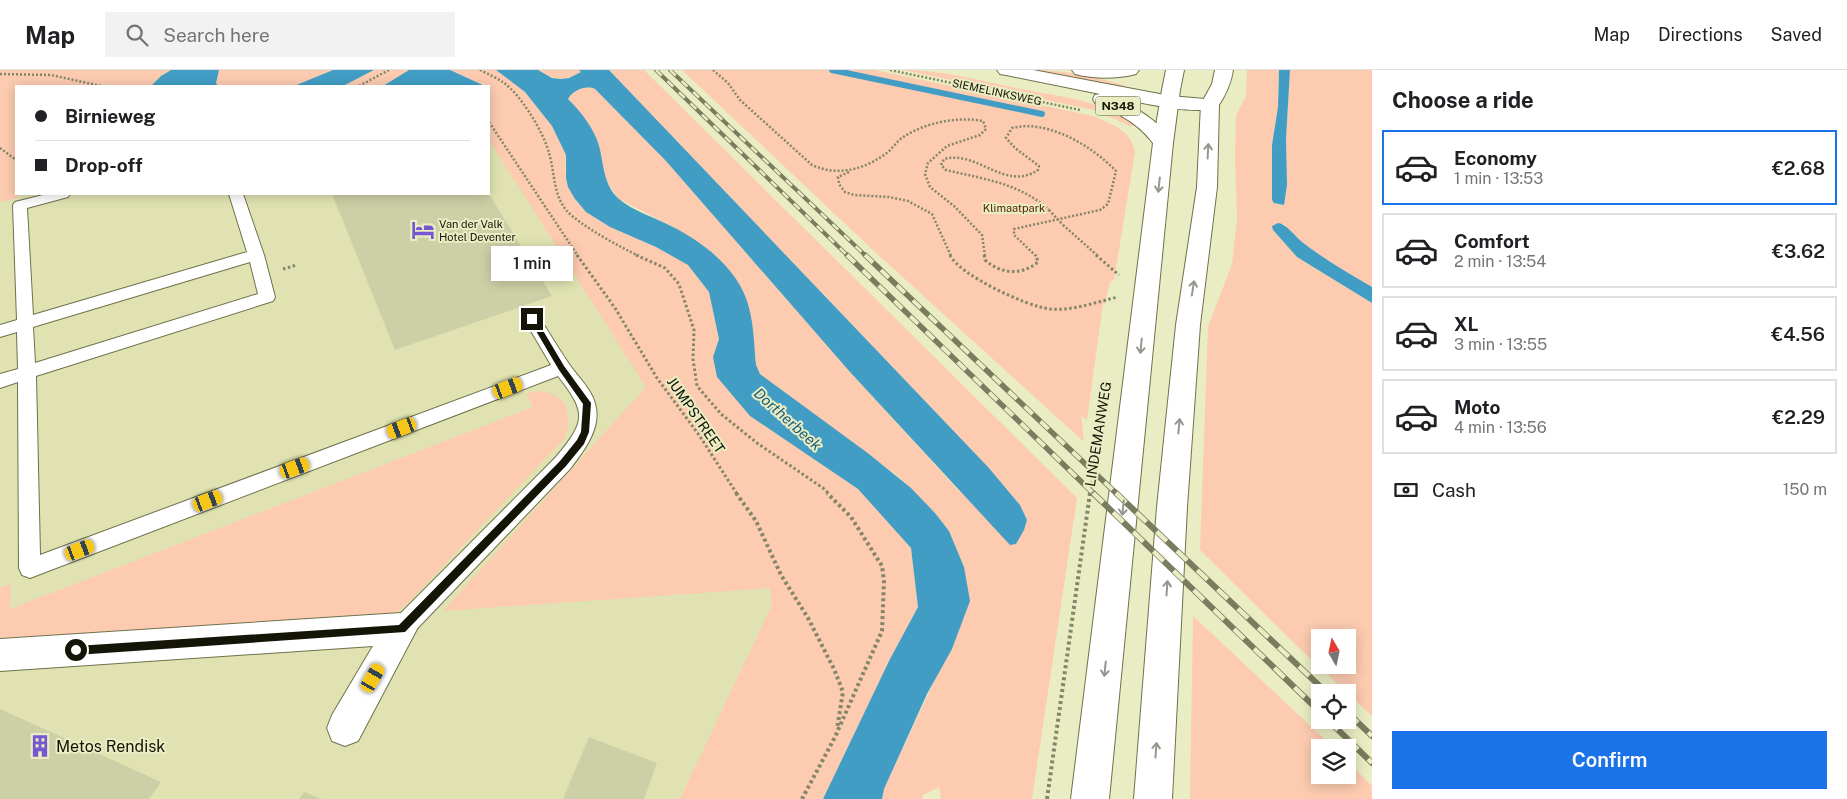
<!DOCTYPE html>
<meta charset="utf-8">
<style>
:root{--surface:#fff;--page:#f2f2f2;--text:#202124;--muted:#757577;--line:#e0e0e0;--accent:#1a73e8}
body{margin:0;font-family:"Public Sans",sans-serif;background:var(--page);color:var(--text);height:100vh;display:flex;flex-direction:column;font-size:19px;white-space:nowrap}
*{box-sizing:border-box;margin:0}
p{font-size:16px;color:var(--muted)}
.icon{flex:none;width:28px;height:28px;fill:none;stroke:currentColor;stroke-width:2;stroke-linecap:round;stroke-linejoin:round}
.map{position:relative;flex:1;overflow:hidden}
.drawer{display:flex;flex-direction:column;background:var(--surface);width:475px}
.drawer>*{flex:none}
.hud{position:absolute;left:15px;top:15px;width:475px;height:110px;border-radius:0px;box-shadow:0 2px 12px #0003;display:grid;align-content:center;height:110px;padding:0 20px;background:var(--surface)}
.needle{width:32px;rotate:351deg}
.fabs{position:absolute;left:1311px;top:559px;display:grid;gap:10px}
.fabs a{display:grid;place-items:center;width:45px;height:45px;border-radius:0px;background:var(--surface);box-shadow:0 2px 12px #0003;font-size:25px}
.end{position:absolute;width:22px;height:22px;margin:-11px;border:6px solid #141506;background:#fff;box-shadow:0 0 0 2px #fff}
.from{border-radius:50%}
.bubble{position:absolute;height:35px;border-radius:0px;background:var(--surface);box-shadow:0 2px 12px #0003;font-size:16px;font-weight:600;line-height:35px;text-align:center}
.car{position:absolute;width:15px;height:30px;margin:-15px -8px;border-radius:6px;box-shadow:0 0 4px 1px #0007;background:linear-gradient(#f5c518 24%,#345 0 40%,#f5c518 0 76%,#345 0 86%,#f5c518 0)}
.hud b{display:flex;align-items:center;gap:18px;height:48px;font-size:19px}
.hud b+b{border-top:1px solid var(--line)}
.hud i{width:12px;height:12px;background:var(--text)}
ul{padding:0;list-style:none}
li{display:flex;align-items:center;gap:15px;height:75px;margin:0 10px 8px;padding:0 10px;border:2px solid var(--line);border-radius:0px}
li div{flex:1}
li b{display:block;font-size:19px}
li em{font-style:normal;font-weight:600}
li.active{border-color:var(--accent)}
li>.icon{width:45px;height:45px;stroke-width:1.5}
h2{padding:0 20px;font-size:22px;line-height:60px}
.pay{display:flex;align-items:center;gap:12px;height:55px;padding:0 20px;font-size:19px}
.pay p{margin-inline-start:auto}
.primary-button{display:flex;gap:10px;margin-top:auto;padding:10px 20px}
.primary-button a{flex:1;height:58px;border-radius:0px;background:var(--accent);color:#fff;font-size:20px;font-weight:600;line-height:58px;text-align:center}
header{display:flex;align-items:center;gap:30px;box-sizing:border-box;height:70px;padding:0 25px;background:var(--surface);border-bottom:1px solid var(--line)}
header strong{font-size:24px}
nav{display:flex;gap:28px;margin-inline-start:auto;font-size:18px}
.search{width:350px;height:45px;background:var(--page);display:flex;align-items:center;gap:12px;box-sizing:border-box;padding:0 18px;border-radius:0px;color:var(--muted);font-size:19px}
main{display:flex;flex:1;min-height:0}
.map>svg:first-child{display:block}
</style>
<header>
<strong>Map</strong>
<div class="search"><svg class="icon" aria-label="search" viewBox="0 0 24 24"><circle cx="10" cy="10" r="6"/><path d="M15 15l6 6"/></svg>Search here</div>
<nav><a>Map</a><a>Directions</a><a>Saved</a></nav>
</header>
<main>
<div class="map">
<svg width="1372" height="729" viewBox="0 0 1372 729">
<rect width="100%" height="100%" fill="#eaedc3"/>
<path fill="#e0e3b1" d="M489,38l310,464 -85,227h-714v-621l16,16h473z"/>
<g fill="#fccbb0" fill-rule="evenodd">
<path d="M0,0h171l-10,6 -10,10h-135v108h2v4l-18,4z"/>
<path d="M219,0h114l-39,16h-76l-3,-3z"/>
<path d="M374,0h35l-26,16h-40z"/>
<path d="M450,0h46l14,10 15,12 27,34 14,29 -1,14 10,31 11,12 24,15 46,20 32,18 21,27 10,47 -6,18 37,59 108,73 53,59 7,59 -28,52 -67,140h-143l92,-194 -2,-17 -327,23 203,-224 -157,-247v-54l-32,-11z"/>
<path d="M538,0h41l2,2c-16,10 -28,8 -43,-2z"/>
<path d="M609,0h35l433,428 -45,301h-91l-2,-12 -16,8 -1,4h-40l2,-10 54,-116 26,-106 -15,-36 -14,-18 -37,-37 -138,-102 -4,-9 -2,-17 -43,-95 -32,-23 -60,-31 -9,-12 -42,-89c5,-8 18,-13 27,-9l71,72 184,211 110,120 28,-25z"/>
<path d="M682,0h193l218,46c20,9 37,13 42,36l-21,128 -4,2 -5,22h-2l-16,116 -6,-4 3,26 -211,-192z"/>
<path d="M903,0c38,0 75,10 113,18 39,8 86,11 119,37l-5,1 -36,-16z"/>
<path d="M1034,0c31,0 60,7 90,15l-1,3z"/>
<path d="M1247,0h32l-1,37 -6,38v55l2,3 9,2 4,-20 -1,-46 4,-69h82v217c-27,-15 -71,-39 -88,-63l-11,6 24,27 75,46v413l-73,-68 -99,-98 8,-223 24,-63 5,-44 -2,-64 1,-41 10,-19zM1320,568h28v27h-28z"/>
<path d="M536,321c29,0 39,23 28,48l-158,166 -13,10 -393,23v-50l11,-5 -1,26 523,-202 -7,-13z"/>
<path d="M1193,546l140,131 -13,1v27h28v-13l24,24v13h-182z"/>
</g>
<g fill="#429dc5">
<path d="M171,0h48l-3,13 2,3h-67l10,-10z"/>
<path d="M333,0h41l-31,16h-49z"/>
<path d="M409,0h41l35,16h-102z"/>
<path d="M496,0h42l14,8 9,1 8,-1 12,-6 -2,-2h30l379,397 32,38 7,15 -3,10 -8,14 -6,1 -160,-173 -184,-211 -71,-72c-9,-4 -22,1 -27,10 13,13 26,29 31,47 5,18 4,39 20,53 14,12 37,19 54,28 32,16 68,45 76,81 5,18 5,38 7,57l4,9 109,80 42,34 24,25 14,18 15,36 6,34 -18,48 -25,45 -43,95 -2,10h-59l67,-140 28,-52 -7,-59 -53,-59 -108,-73 -33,-39 -4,-20 6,-18 -10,-47 -21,-27 -32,-18 -46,-20 -24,-15 -11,-13 -7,-12 -2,-9v-23l-14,-29 -27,-34z"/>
<path d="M1279,0h11l-4,69 1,46 -3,20 -10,-2 -2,-3v-55l6,-38z"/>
<path d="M1278,153c8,1 17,13 24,19 22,17 46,31 70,45v16l-75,-46 -24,-27 -1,-4z"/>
</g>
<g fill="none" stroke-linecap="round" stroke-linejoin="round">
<path stroke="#429dc5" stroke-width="6" d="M832,0l210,44"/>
</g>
<g fill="#cdcfa6">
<path d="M332,124h157l63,102 -157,54z"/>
<path d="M0,639l161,73 -12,17h-149z"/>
<path d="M589,667l68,26 -13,36h-81z"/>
<path d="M304,722l17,7h-22z"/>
</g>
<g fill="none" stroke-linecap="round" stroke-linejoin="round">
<defs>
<path id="lane" d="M47,124h23l-2,3 -41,11 6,107 214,-63 -18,-58h14l21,61 11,42 -2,4 -237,75 4,179 511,-190 -27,-46 2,-4 6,-2 6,2c10,16 20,33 31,49 7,10 15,18 21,28 17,28 -2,54 -20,77l-161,168 -8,3 -8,-3 -3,-8 3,-8 163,-164c30,-36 31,-44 2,-81l-528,202 -8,-3 -3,-7 -1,-186 -18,6v-14l18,-5 -1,-37 -17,5v-12l17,-5 -4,-115 2,-3zM250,192l8,32 -223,69 -2,-36z"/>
<g id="street">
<path d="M1171,15l6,1 3,4 -7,53 -64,656h-38l82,-656 9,-53 3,-4z"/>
<path d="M1210,28l7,2 2,4 -2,83 -17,138 -13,182 -15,292h-38l23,-292 19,-182 21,-138 4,-83 2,-4z"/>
<path d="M401,543l12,5 4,11 -59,112 -13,5 -13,-5 -5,-13 5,-13 41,-69 -373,25v-32z"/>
</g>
<path id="primary" d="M997,0h36l137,26 47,4 2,4 -2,4c-29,7 -78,-6 -107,-12 26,12 47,22 63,47l-3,4 -7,2 -7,-2c-17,-24 -35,-32 -61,-44l-2,-4 2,-4 5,-1 -94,-19 -6,-1z"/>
<g id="highway">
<path d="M1072,0h67l-3,4c-19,5 -42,5 -61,0z"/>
<path d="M1166,0h18l-4,20 -3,4 -6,1 -6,-1 -3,-4z"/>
<path d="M1215,0h18c-2,14 -8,26 -16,38l-7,2 -7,-2 -2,-4 11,-20z"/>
</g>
</defs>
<use href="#lane" stroke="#6f714b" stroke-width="2"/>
<use href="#street" stroke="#6f714b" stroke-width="2"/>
<use href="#primary" stroke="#6f714b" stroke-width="2"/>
<use href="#highway" stroke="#6f714b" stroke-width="2"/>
<g stroke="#848669" stroke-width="2.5" stroke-dasharray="2 2" stroke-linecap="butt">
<path d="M480,0c8,4 17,8 24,13 17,12 40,50 45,70 6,20 4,42 18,58 14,15 53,36 72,45"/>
<path d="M713,0l15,13 12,17 72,65c26,12 54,4 76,-13 5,-4 8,-10 14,-14 21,-15 56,-22 81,-17l3,8 -6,6 -33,11 -19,17 -3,11 5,13 24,19 28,29 3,21"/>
<path d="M890,0l190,40"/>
<path d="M0,4l51,1 50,11"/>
<path d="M359,16l30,-16"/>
<path d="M489,52l89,134"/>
<path d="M0,78l16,12"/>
<path d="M849,102l-11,5 1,7 6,8 9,3 35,2 19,4 24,13 19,42"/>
<path d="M1063,155l35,31"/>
<path d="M1036,186l-22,-21v-6l86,-19 8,-6 8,-33c-24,-25 -68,-52 -104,-43l-6,10 9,10 24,18 -1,4c-33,22 -60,-20 -94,-11l-3,6 5,5c37,9 74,13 103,40"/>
</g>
<g stroke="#848669" stroke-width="3" stroke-dasharray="2.5 2.5" stroke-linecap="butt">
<path d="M577,185l38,53 42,70 42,57 38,59"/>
<path d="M636,185l29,13 14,16 15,46 -1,29 4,27 24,28 36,29 66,45 6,6"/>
<path d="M950,185c9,20 78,52 100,54 23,2 46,-7 68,-12"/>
<path d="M984,185l1,5c16,14 36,16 53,2l-2,-7"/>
<path d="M1096,185l23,20"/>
<path d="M283,199l14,-4"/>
<path d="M1090,424l10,-73"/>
</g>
<g stroke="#848669" stroke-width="4" stroke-dasharray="3 3" stroke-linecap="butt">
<path d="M736,423l20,28 25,54 27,43 26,51 9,23 -6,37"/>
<path d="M802,729l33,-62 47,-106 2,-50 -2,-15 -31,-49 -24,-24"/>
<path d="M1047,729l43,-306"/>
</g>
<use href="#lane" fill="#fff" fill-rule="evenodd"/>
<use href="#street" fill="#fff" fill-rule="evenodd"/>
<use href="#primary" fill="#fff" fill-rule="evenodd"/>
<use href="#highway" fill="#fff" fill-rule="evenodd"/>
<defs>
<g id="rail-far2">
<path d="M656,0l192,186"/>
<path d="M670,0l196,186"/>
</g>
<g id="rail-far1">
<path d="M847,185l247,239"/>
<path d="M865,185l252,239"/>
</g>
<g id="rail">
<path d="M1093,423l227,219"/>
<path d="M1116,423l210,199"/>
<path d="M1348,643l24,23"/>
<path d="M1328,650l44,43"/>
</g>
</defs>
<use href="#rail-far2" stroke="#7a7c60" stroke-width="4"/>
<use href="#rail-far1" stroke="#7a7c60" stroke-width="5.5"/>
<use href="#rail" stroke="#7a7c60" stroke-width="6"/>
<use href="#rail-far2" stroke="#eaedc3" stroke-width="2.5" stroke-dasharray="8" stroke-linecap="butt"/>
<use href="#rail-far1" stroke="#eaedc3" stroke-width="4" stroke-dasharray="11" stroke-linecap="butt"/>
<use href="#rail" stroke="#eaedc3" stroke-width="4.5" stroke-dasharray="14" stroke-linecap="butt"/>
<path stroke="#848669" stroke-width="2.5" stroke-dasharray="2 2" stroke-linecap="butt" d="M1049,140l14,15"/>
</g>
<defs><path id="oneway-shaft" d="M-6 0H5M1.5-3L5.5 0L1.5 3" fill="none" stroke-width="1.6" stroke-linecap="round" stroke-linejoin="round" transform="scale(1.25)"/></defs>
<g stroke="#95968f">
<use href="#oneway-shaft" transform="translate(1208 81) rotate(-87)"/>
<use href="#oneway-shaft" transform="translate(1159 115) rotate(96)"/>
<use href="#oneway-shaft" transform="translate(1193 218) rotate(-81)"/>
<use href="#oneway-shaft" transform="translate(1141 276) rotate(96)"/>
<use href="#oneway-shaft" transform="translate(1179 356) rotate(-85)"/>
<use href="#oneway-shaft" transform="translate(1123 438) rotate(96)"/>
<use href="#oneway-shaft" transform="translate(1167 518) rotate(-86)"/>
<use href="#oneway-shaft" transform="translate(1105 599) rotate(96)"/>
<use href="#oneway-shaft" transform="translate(1156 680) rotate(-86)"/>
</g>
<path fill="#141506" d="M530,247h5l29,49 27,37 -2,29 -5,12 -18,22 -161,166 -329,23 -3,-1v-7l3,-1 323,-21 161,-164 17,-21 4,-8 2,-28 -24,-34 -30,-51z"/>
<defs>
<symbol id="hotel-bare" viewBox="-9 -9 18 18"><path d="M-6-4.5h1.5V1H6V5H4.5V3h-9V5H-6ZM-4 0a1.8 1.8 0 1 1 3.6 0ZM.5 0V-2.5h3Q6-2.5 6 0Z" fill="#7557d1" stroke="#eaedc3" stroke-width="2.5" paint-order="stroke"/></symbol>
<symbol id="building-bare" viewBox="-9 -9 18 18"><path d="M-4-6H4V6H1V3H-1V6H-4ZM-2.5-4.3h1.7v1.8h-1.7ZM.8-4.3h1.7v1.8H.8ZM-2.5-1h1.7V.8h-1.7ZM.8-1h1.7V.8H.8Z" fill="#7557d1" stroke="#eaedc3" stroke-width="2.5" paint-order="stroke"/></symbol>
</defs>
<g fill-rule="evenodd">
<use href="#hotel-bare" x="407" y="144" width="32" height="32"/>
<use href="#building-bare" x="24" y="660" width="32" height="32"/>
</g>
<g text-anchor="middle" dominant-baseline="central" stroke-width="4" stroke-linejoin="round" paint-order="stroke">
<g font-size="11" fill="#141506" stroke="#eaedc3">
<text transform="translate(997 22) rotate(12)">SIEMELINKSWEG</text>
</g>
<g font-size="11" fill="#522403" stroke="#eaedc3">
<text x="1014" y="138">Klimaatpark</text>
</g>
<g font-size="11" fill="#141506" stroke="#eaedc3" text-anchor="start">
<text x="439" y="154">Van der Valk<tspan x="439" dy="13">Hotel Deventer</tspan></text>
</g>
<rect fill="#eaedc3" stroke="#54563f" stroke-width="1" x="1095.5" y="26.5" width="45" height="19" rx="4"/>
<g font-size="12" font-weight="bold" fill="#141506">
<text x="1118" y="36">N348</text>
</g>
<g font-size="14" fill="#141506" stroke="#eaedc3">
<text transform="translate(696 345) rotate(55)">JUMPSTREET</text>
<text transform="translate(1098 364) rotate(-81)">LINDEMANWEG</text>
</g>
<g font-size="15" font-style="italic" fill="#1a5f7b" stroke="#eaedc3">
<text transform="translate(788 349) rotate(42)">Dortherbeek</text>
</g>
<g font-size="16" fill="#141506" stroke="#eaedc3" text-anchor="start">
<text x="56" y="676">Metos Rendisk</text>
</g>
</g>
</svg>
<div class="fabs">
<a><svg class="needle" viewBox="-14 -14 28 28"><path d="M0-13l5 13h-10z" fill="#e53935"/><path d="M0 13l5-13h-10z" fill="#757577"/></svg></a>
<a><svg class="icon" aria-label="locate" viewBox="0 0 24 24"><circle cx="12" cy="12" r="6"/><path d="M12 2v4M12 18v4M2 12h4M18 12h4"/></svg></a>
<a><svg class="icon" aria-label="layers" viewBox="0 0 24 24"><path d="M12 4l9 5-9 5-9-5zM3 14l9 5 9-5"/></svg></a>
</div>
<i class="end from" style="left:76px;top:580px"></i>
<i class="end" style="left:532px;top:249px"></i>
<div class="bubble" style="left:491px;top:176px;width:82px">1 min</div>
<i class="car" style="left:508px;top:318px;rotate:69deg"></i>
<i class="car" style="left:402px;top:358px;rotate:249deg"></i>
<i class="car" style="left:295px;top:398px;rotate:70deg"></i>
<i class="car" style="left:208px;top:431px;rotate:69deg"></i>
<i class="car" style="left:80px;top:480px;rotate:69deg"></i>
<i class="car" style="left:373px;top:608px;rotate:30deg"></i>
<div class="hud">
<b><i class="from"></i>Birnieweg</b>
<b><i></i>Drop-off</b>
</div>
</div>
<section class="drawer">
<h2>Choose a ride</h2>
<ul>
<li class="active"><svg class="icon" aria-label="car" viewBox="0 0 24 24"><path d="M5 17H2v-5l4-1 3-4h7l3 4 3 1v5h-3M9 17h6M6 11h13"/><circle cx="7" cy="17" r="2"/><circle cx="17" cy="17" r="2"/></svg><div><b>Economy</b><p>1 min · 13:53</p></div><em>€2.68</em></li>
<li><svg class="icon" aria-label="car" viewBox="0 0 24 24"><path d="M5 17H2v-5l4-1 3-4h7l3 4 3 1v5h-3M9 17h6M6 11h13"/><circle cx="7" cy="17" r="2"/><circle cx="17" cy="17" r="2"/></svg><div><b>Comfort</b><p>2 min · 13:54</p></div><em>€3.62</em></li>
<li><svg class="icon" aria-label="car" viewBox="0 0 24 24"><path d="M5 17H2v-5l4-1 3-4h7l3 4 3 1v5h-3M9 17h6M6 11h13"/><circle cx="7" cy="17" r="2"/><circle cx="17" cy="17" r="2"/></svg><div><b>XL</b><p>3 min · 13:55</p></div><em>€4.56</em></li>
<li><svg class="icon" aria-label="car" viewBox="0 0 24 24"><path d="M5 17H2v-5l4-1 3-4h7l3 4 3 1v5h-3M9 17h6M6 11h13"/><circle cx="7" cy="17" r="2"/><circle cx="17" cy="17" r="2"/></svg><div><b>Moto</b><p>4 min · 13:56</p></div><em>€2.29</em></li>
</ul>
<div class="pay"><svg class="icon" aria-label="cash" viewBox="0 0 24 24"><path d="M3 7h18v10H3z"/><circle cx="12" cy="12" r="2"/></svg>Cash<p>150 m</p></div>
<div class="primary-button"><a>Confirm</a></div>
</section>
</main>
